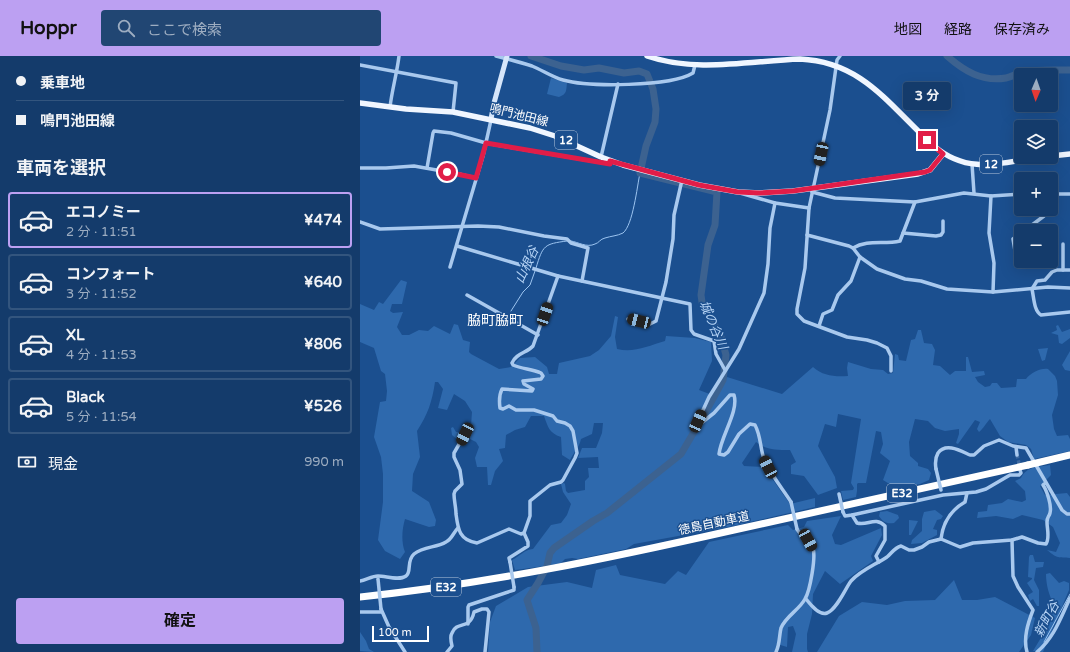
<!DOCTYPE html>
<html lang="ja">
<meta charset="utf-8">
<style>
:root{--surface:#143b6b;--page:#214673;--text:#f1f3f6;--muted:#9dadc1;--line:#33557e;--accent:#bca0f2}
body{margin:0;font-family:"Varela Round","Noto Sans JP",sans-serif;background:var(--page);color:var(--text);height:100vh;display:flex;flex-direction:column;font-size:15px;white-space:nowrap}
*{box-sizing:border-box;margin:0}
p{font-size:13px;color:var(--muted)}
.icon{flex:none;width:22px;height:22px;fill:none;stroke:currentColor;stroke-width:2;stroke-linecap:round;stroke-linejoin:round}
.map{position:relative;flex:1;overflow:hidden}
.panel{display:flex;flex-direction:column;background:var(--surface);width:360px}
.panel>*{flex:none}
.hud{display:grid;align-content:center;height:88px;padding:0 16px;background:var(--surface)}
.needle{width:26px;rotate:182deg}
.controls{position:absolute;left:654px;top:12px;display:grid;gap:8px}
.controls a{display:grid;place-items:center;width:44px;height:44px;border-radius:4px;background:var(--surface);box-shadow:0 4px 16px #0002,0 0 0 1px var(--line);font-size:20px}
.scale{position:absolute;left:12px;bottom:10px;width:57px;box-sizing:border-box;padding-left:4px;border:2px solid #fff;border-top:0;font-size:11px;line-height:14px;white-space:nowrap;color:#fff;-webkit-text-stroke:3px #1b4f8f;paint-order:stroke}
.end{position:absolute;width:18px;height:18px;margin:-9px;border:5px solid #e11d48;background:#fff;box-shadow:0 0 0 2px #fff}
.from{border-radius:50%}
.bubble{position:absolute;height:28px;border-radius:4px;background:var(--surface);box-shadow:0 4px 16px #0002,0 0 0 1px var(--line);font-size:13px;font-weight:700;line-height:28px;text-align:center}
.car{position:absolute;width:12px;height:24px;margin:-12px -6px;border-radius:5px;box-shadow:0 0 3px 1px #0007;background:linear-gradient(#222 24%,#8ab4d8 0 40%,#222 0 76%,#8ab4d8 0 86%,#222 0)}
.hud b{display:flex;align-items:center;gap:14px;height:38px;font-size:15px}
.hud b+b{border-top:1px solid var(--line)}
.hud i{width:10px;height:10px;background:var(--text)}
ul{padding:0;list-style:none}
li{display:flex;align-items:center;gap:12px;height:56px;margin:0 8px 6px;padding:0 8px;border:2px solid var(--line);border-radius:4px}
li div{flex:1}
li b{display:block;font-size:15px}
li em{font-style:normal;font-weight:700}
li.active{border-color:var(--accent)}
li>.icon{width:36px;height:36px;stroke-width:1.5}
h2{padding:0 16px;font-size:18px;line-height:48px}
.pay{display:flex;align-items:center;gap:10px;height:44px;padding:0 16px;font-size:15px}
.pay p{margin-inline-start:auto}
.action{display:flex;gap:8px;margin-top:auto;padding:8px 16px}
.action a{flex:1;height:46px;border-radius:4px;background:var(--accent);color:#111;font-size:16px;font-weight:700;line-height:46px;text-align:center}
header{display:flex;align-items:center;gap:24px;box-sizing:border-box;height:56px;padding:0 20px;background:var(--accent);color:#111}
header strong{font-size:19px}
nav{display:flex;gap:22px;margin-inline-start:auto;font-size:14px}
.search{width:280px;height:36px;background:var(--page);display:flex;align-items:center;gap:10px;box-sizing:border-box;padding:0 14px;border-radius:4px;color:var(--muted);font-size:15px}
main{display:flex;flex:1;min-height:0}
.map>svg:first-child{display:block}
</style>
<header>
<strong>Hoppr</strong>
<div class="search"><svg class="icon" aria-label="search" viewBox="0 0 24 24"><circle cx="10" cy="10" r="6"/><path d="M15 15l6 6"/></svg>ここで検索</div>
<nav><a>地図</a><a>経路</a><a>保存済み</a></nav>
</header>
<main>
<section class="panel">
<div class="hud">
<b><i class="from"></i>乗車地</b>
<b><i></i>鳴門池田線</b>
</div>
<h2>車両を選択</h2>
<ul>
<li class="active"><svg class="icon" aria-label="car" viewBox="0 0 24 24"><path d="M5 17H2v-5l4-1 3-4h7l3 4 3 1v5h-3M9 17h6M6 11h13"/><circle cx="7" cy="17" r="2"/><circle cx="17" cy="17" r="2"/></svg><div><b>エコノミー</b><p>2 分 · 11:51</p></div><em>¥474</em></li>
<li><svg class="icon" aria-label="car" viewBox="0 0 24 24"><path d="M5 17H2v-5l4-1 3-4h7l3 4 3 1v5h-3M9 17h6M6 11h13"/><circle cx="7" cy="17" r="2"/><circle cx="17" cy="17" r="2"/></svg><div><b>コンフォート</b><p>3 分 · 11:52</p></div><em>¥640</em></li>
<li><svg class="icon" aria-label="car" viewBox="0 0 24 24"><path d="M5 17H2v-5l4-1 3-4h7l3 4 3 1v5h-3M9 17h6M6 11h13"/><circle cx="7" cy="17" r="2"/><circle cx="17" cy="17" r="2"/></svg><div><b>XL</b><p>4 分 · 11:53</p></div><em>¥806</em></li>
<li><svg class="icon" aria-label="car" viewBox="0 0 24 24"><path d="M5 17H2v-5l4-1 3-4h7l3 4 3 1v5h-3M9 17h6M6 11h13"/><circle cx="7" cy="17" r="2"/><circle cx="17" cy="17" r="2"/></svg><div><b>Black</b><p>5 分 · 11:54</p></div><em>¥526</em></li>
</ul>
<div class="pay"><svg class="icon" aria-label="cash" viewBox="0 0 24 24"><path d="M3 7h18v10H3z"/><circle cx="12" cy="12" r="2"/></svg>現金<p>990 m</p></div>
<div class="action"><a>確定</a></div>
</section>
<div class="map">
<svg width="710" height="596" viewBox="0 0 710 596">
<rect width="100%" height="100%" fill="#1b4f8f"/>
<g fill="#2e69ad">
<path d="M191,22l16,5c-1,8 0,11 -8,14l-12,-3z"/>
<path d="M41,224l6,2 -5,22h-10l-2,7 3,2 10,-1 -6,15 5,8h7l10,-5 9,1 6,-5 16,8 4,-10 4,1 5,15 7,2 -1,10 2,2 28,15 12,-2 9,-9 15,-1 12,10 2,7h8l2,-11 31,-7 9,-6 12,-14 4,-20 3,1 -3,20 2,12c17,4 31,-3 48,-8l1,-5 29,2 16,4 1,19 -13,29 16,6 12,-19 55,17 31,-27c10,9 22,10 35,9l-1,-8 1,-6 23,7 12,1 5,4 5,-1 2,-19 3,1 1,5 7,1 5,-21 4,-1 3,-9h3l3,13 8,1 3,6 -2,15 7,1 10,9 5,-4h11v-14h2l4,15 12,-1 1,4 -10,2 3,5 7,5 5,-1 2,-3h5l4,5 15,-1 1,-8h9c5,-6 14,-11 22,-10l7,7 2,5 1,14 -6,20 2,14 3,7 11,-1 2,4v12l-36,8 -3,-10 -5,-4 -18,-3 -8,-6 -10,-17c-4,4 -6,9 -11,13l-2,-3 3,-7 -5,-2 -17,24 -2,-1 3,-9v-5l-14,2 -10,-3 -7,-7 -13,-2 -6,23 1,14 8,7v3l10,3 3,4 -2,7 -9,4 -24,4 -13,-8 7,-19 -10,-8 3,-9 -2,-12 -5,-1 -10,52h-8l-1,1v7l-1,6 -13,3 -2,-9 12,-1 1,-2 -3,-5 10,-64 -23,-5 -2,13 -11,-3 -7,22 17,31 2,11 -19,7 -14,-19 -13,-2v-9l5,-3 -6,-12c-14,0 -23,0 -34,-8l-14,21 2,3 19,1 3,8 7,5 17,24 25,-6v9l-87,20 -94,17 -8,5 -48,10 -6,-1 -7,1 -4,4 -16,3 -30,4 -3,-10c8,-4 12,-10 21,-11l18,-24 10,-2 6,-8 4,-11 -8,-12 -2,-8 3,-1 1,1 1,7 2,2 17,-3v-9l4,-4 -1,-9h11l-1,-11 -20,1 4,-10h14l6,-15 1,-10h-9l-2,11 -11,5c-2,9 -7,13 -11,21l-8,-5 -1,-18c-12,-4 -13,-10 -17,-21h-13l-6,11 -10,3 -9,5 -1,13 -6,1 4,12 -8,10 -4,14h-3l-1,-18h-10l-2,-9 4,-11 -3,-5 -10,-5 -8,3 -6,-5 -1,-7 2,-1 3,5h5l1,-6h9l1,-14 -7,-11 -11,-7 -7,16 -9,-2 5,-19 -5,-7h-3c-3,20 -7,32 -18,49l3,26 -7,17 -1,17 17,11 7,18 -1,6 -6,1 -24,-8c-3,10 -4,23 0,33l-5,7 -15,-8 -7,-11 5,-38v-28l-2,-17 -7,-20 6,-35 6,-1 1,-10 -2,-17 -4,-3 -7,-23 -14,-6v-38l14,6 5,-8 4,2z"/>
<path d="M698,269l4,7 8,-3v9l-8,6 -3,-1 -1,-8 -7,-2 6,-3 -1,-4z"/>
<path d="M688,292l-3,12 -3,1 -4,-12z"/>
<path d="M710,295v20l-5,-1 -3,-5z"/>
<path d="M690,409l1,10 -11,11 5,9 22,-2 3,4v61c-12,-1 -12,1 -23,-8l9,2 4,-9 -7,-16 -10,-7 -21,-5 -9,4 -17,-3 -19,2 1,-6 9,-1 1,-6 14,-2 6,-4 14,3 4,-2 -1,-9 -10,-10 6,-3c6,-12 17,-11 29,-13z"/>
<path d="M575,454l8,6 -2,3 -4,1 -4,9 4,1v5l-15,8 -11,1 1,-4 10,-9v-12l2,-7z"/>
<path d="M527,455l11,4 1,3 -5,5c-8,1 -11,-1 -15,-7l1,-4z"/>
<path d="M481,460l-9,19 3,9 6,1 40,-17 1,7 -11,21 2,5 -33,23 -15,-13 -12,23 -1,20 -5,20v15l1,3h-16l4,-18 -3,-8 -5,1 -1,20 -10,-3 -2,8h-287l2,-30 6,-16 32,-19 39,-5 25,6 4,-18 20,-5 4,10 45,9 13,-13 8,4 23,-33 79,-17 5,5 11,-3 3,-6z"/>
<path d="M549,464l9,1 -7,14h-2z"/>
<path d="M670,499h3l2,7h9l-1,5 -7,1 -2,12 5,10v16h-2l-4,-7 -3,2 -2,-6 5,-3 -6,-9 5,-4v-1l-4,-1 1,-20z"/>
<path d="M690,517l9,10 5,-2 5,2v7l-26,62 -10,-1 18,-30 3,-16c-5,-10 -8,-20 -8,-31z"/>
<path d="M594,524l8,20h15l18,-3 40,21 -4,17 -12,17h-202l22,-36 23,-14 25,3 18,-4 30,-1z"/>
<path d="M0,576l6,9 3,8 5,3 -14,-1z"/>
</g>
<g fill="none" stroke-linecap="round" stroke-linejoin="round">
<g stroke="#9cc4f0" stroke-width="1">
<path d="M211,185c7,1 16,7 24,3 4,-1 5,-5 10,-6 6,-2 12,-2 18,-5 10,-8 14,-46 17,-60"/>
<path d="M176,212c7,-23 8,-24 31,-27"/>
<path d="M151,255l12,-19 7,-7 5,-14"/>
<path d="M684,586l26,-48"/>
</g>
<g stroke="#3c6290" stroke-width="7">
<path d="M171,0l30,10 23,4 15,-2 25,5 15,-2 8,3 6,15 3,20 -1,13 -9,24 -6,27 77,19 -2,33 -7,20 -7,50 1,7 19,35 5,18 -3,25 -19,35 -23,39 -74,59 -14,8 -39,27 -4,5 -3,13 -9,17 -11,17 9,28 1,24"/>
<path d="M587,0c17,15 35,26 59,22 6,-1 11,-5 17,-6 16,-3 32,-2 47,-2"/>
</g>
<path stroke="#3d69a0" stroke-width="3.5" stroke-dasharray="3.5 2" stroke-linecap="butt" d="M657,399l3,12"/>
<g stroke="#a9c9ee" stroke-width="3.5">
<path d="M136,0c12,3 24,6 36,10 10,4 20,11 31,14 25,7 107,7 130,-7l2,-8"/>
<path d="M480,0l-3,4 -7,50 -21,98 -4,60 -8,41v5l7,7 43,16 20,3 10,3 10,5 4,8v15"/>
<path d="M0,9l96,18 -3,29"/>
<path d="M30,51c2,-17 7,-34 9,-51"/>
<path d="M241,101l17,-73"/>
<path d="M612,108l2,29"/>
<path d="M0,112h26l28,-2 45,8 17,4"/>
<path d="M67,112l6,-35 1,-2 17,2 35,10 16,3 108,18 1,-3"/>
<path d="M452,136l23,6 80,4 49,-9 27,3 30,-2"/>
<path d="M380,137l35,10 34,5"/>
<path d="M691,138h19"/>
<path d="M631,140l-2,37 5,30 -1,29"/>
<path d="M415,147l-5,25 -2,36 -4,29 -25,56 -30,48 -11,24 2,3 14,-11 16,-18h4c5,16 -13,41 -15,59l5,1 4,-3 11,-18 11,-10 5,1c6,11 5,23 9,34 7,16 18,29 27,43"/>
<path d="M0,166l20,7 98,-3 21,1 45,9 23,3 4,4 17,5 -6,33"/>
<path d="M664,175l20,-15v-7"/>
<path d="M543,177l33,3 5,-1 2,-3v-11"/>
<path d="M447,179l42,11 4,2 7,9 17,12 28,10 16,2 26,8 46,3 55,-5 22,1"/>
<path d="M97,190l101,30 132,28 1,26 3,4 20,7 2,13 9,16"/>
<path d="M493,192c15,-9 31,-3 47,-7l15,-39"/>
<path d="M656,201l-3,-18 8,-6"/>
<path d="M90,211l33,-111 8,-36"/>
<path d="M703,214v-26"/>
<path d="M710,214h-13l-5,2 -7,8 -8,1 -5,8c2,9 2,22 9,26l29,-3"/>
<path d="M107,239l71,40"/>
<path d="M268,263l22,5 6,-3 10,-39 7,-43 1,-24 8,-35"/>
<path d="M459,270l4,-12 9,-4 6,-15 13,-14 9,-24"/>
<path d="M105,378l-11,19v4l6,13 2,14 -7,7 -1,3c0,7 2,13 2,20 2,15 3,26 21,29l32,-14 12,5 3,-1"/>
<path d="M656,391l1,8"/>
<path d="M576,413c-1,-6 -1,-11 2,-16 8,-11 23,-2 32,2h4l10,-9 15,-6 14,6 13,2 36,62 5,4h3"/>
<path d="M483,456l2,4 7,-1 91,-20 33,-3 10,-3 24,-14h9l2,-2 -1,-3"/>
<path d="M492,459l5,8c11,3 18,-7 28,3v14l-9,16 3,6"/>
<path d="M581,483c2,-17 10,-29 24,-37l2,-9"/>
<path d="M652,484l1,36 5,11 15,23c-5,13 -10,28 -6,42"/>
<path d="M150,506l-1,-4 19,-12v-4l-4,-9 6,-17v-15l20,-16 11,-3 2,-2 12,-22 2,-5 -4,-22 -3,-5 -5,-3 -8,-2 -4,-5 -19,-6h-18l-7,-4 -6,3 -3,-1c-1,-7 -1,-13 2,-19l30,2 1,-2 -9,-5 -1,-3 18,-2 2,-3 -2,-3c-9,-4 -19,-4 -28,-8l-1,-2c4,-10 15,-10 21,-17l25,-70"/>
<path d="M0,525c6,-1 12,-5 18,-5 8,0 21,5 28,0 6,-4 0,-15 8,-22 10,-8 22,-6 32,-12 6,-3 7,-9 12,-14"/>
<path d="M446,543c4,5 13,17 21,14 10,-4 18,-24 24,-32 10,-11 24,-16 36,-24 5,-4 7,-9 14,-11l8,4h5l8,-3 7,-5 12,-3 19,8 13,-4 39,-3 10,-3 16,6 8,1c4,-6 1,-15 1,-22 0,-5 2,-5 3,-9 2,-7 -3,-22 -7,-28l1,-1 2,-1"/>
<path d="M21,553l8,18 16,25"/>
<path d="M0,556h21"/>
<path d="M108,568v-17l1,-2 45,-15v-3"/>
<path d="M87,596l5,-6c-1,-4 -2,-10 0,-13 5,-13 18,-2 22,-21l8,-3h5l2,3 -4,40"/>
<path d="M416,596c4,-8 3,-16 5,-24 5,-12 18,-18 24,-29 5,-8 11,-42 8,-51 -4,-9 -12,-11 -16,-19"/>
<path d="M677,596c17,-14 24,-35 33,-54"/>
</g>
<path stroke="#d6e6fa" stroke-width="5" d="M131,63l3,-16 13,-47"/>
<g stroke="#f0f6ff" stroke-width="5.5">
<path d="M287,0c49,17 102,5 153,3 64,3 90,48 134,87 34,29 66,17 106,11"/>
<path d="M0,47l46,6 47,3 77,16 25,8 46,21 22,8 76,20 39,7 22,1 33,-2 125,-17 12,-4 13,-16"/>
<path d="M691,100l19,-2"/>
</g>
<path stroke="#fff" stroke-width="7" d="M0,541c126,-13 250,-39 374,-67 98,-21 196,-43 294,-65"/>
<g stroke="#a9c9ee" stroke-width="3.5">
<path d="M576,413l5,21"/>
<path d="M479,438l4,18"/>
<path d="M431,446l6,27"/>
<path d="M150,506l4,25"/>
<path d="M18,523l3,30"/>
</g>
<path stroke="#fff" stroke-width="7" d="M668,409l42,-10"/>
</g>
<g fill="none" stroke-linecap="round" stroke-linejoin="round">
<path stroke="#e11d48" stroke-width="5" d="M87,116l29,6 10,-35 124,21v-3l89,24 39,7 22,1 33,-2 132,-19 5,-2 13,-16 -16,-14"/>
</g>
<g text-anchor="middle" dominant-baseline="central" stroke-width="3" stroke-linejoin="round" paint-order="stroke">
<g fill="#1b4f8f" stroke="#bbcadd" stroke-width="1">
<rect x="195" y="75" width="22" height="18" rx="3"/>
<rect x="620" y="99" width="22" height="18" rx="3"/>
<rect x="527" y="428" width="30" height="18" rx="3"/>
<rect x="71" y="522" width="30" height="18" rx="3"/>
</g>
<g font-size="11" font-weight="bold" fill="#fff">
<text x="206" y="84">12</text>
<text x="631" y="108">12</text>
<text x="542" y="437">E32</text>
<text x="86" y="531">E32</text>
</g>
<g font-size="12" fill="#fff" stroke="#1b4f8f">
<text transform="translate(159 59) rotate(14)">鳴門池田線</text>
<text transform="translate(354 467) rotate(-12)">徳島自動車道</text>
</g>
<g font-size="13" font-style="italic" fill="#b5d3f5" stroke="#1b4f8f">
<text transform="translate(167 209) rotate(-65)">山根谷</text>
<text transform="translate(353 269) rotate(67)">城の谷川</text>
<text transform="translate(687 563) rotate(-62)">新町谷</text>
</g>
<g font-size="14" fill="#fff" stroke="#1b4f8f">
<text x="135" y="264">脇町脇町</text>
</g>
</g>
</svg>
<div class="controls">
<a><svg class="needle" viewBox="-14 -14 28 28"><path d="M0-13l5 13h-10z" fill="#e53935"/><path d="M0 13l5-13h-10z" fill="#9dadc1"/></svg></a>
<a><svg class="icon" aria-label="layers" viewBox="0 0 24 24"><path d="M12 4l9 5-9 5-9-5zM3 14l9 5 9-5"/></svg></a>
<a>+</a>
<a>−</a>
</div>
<div class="scale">100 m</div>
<i class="end from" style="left:87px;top:116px"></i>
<i class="end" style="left:567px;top:84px"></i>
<div class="bubble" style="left:543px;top:26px;width:48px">3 分</div>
<i class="car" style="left:461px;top:98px;rotate:192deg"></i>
<i class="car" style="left:185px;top:258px;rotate:19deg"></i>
<i class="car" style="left:279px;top:265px;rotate:284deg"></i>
<i class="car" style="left:338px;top:365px;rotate:24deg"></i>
<i class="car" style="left:105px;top:378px;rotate:206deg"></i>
<i class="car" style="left:408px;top:411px;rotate:333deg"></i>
<i class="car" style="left:448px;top:484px;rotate:151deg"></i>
</div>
</main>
